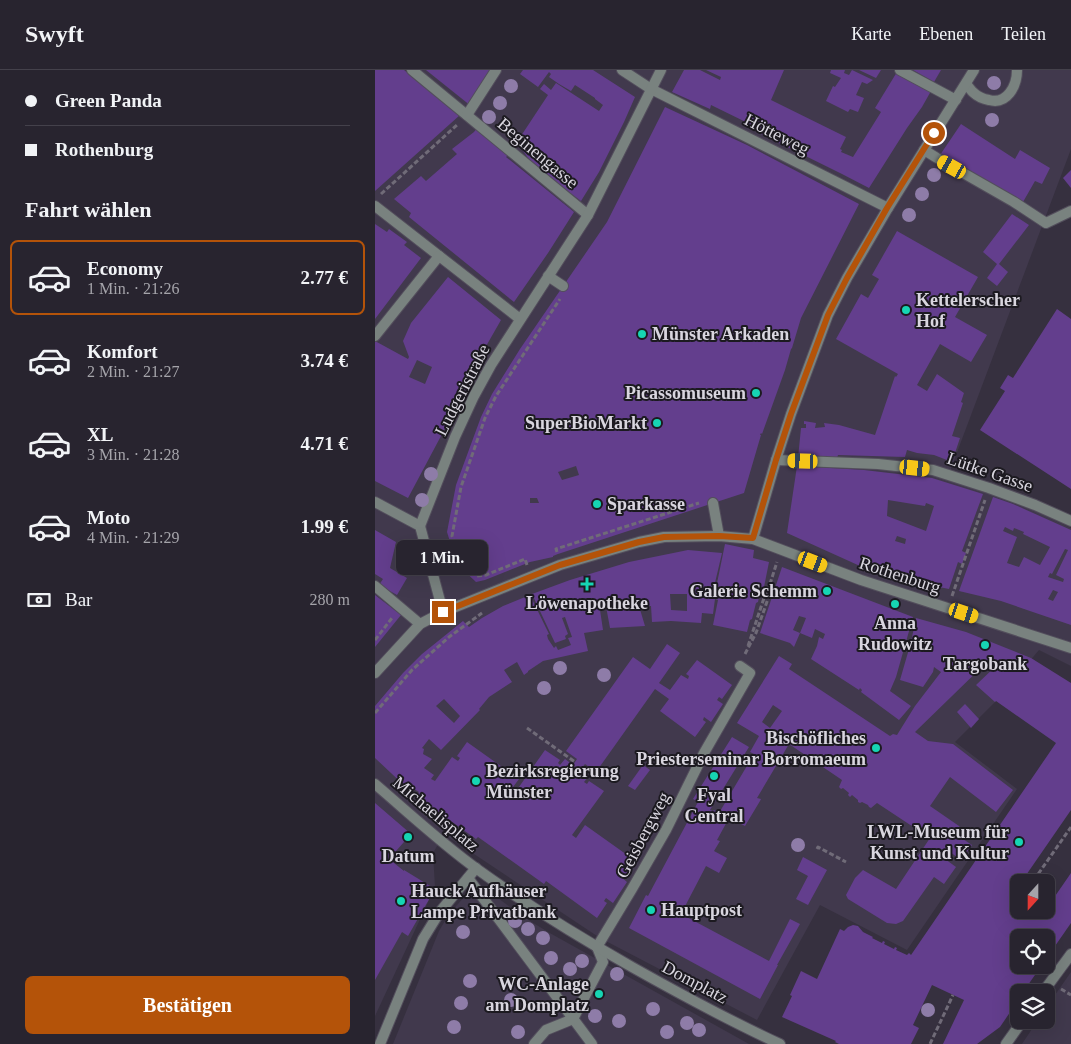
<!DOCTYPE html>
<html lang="de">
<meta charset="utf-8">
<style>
:root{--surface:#28242f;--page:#302c37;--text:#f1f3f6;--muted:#a5a4aa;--line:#44414b;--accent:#b45309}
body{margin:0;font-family:Georgia,serif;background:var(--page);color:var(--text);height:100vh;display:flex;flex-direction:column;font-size:19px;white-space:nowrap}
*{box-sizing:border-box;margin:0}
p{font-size:16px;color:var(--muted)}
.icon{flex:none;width:28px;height:28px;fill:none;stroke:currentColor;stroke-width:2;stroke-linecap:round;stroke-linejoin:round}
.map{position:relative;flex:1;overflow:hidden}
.panel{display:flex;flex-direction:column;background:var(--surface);width:375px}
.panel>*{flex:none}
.guide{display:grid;align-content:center;height:110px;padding:0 25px;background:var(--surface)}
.needle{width:32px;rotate:201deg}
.tools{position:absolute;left:635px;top:804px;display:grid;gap:10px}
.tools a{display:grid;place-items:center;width:45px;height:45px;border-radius:8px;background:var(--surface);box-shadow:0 5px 20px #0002,0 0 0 1px var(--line);font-size:25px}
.end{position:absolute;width:22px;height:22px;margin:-11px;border:6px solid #b45309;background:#fff;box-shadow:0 0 0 2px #fff}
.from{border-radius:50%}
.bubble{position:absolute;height:35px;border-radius:8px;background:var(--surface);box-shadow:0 5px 20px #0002,0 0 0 1px var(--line);font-size:16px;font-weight:800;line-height:35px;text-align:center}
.car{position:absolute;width:15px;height:30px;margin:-15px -8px;border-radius:6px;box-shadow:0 0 4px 1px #0007;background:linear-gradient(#f5c518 24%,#345 0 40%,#f5c518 0 76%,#345 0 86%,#f5c518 0)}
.guide b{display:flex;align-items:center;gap:18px;height:48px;font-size:19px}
.guide b+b{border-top:1px solid var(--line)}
.guide i{width:12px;height:12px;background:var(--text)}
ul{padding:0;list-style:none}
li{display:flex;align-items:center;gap:15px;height:75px;margin:0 10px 8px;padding:0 15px;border:2px solid transparent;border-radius:8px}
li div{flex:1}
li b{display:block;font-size:19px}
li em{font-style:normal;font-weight:800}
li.current{border-color:var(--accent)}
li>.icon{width:45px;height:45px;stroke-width:1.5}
h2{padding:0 25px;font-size:22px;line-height:60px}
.pay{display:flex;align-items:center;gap:12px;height:55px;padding:0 25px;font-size:19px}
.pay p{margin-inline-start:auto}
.cta{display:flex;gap:10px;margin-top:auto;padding:10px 25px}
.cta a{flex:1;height:58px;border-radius:8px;background:var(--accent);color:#fff;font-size:20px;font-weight:800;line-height:58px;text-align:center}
header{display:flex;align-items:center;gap:30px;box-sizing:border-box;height:70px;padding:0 25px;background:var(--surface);border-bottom:1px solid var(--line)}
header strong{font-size:24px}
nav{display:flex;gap:28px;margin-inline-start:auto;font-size:18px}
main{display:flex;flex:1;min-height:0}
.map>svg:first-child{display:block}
</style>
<header>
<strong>Swyft</strong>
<nav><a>Karte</a><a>Ebenen</a><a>Teilen</a></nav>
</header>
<main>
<section class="panel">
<div class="guide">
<b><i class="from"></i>Green Panda</b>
<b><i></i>Rothenburg</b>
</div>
<h2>Fahrt wählen</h2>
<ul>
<li class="current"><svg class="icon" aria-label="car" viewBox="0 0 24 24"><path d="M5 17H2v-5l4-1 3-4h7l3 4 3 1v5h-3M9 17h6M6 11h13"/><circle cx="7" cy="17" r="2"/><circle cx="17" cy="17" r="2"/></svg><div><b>Economy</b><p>1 Min. · 21:26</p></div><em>2.77 €</em></li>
<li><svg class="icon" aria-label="car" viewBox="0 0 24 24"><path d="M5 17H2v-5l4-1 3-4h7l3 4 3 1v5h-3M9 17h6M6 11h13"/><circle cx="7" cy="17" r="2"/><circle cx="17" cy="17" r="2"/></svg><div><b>Komfort</b><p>2 Min. · 21:27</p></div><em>3.74 €</em></li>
<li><svg class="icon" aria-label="car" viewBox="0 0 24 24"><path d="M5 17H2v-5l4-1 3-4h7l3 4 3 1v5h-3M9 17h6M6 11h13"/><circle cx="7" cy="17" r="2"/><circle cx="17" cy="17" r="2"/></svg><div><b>XL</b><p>3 Min. · 21:28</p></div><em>4.71 €</em></li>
<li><svg class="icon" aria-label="car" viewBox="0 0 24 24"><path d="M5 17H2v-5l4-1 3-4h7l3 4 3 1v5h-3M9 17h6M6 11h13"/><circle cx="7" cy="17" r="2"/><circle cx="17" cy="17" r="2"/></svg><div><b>Moto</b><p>4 Min. · 21:29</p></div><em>1.99 €</em></li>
</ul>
<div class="pay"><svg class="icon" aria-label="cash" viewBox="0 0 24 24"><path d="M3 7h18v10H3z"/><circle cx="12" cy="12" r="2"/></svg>Bar<p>280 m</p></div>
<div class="cta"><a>Bestätigen</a></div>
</section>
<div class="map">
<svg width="696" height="974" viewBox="0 0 696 974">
<rect width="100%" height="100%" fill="#36303f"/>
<g fill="#41394d">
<path d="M0,0h696v79l-124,330 66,22 58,27v138l-32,-16 -43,51 -41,41 62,47 -110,161 -87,-45 -63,115 -157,-82 -156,-104 -11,19 2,34 -60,129z"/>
<path d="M112,820l35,26 26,16 201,112h-356l46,-113 10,-17 18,-20z"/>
<path d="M696,902v72h-49l16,-24h8v-12z"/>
</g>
<g fill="#633e8d" fill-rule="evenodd">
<path d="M0,0h29l56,45 -85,76z"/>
<path d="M51,0h66l-21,36z"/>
<path d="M148,0h70l42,27 -11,25 -25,50 -18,29 -30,-22 -21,-18 -13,-19 31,-47 -8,-6 4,-5 7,6 5,-7 43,28 4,-6 -8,-6v-1l-20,-13 -4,6 -12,-7 -10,-7 2,-3 -2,-2 -11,15 -18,-13z"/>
<path d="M309,0h16l20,10 1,-3 -15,-7h78l-13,30 75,37 -6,12 2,1 -1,2 12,5 28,-45 -6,-4 22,-36 34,19 -9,16 -15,21 -38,60 -27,-14 -83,-41 1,-4 -2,-1 -47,-23 -1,4 -38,-17z"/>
<path d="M456,0h14l-1,3 5,2 3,-5 21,10 -6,4 -5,-2 -6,13 8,3 -6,14 -8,-3 -2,3 -22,-11 7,-15 2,1 6,-9 -11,-5z"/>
<path d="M484,0h22l-5,8z"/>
<path d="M538,0h28l-7,12z"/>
<path d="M290,37l82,38 112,59 -58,114 -9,30 -1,1 -6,21 -23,64 -1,-1 -1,2h1l-17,58 -186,61 -5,2v1l-23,5 -45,18 -9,2 -19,-18 -10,-32 9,-47 25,-68 11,-23 28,-45 87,-127zM201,396l3,9 -17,5 -4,-8zM155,428h7l2,5h-9z"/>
<path d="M586,54l54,35 5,-9 30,18 -8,16 -7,-3 -12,21 -83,-47z"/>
<path d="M102,58l32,26 -3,3 68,55 -26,41 -34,49 -105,-85 2,-4 -17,-14 27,-23 5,5 31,-27 -5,-5 22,-17z"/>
<path d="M696,100v18l-8,-10z"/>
<path d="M637,144l17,11 -30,39 9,8 -11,14 -10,-8 10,-14 -14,-12z"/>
<path d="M0,154l12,8 2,-3 18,13 -3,3 17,13 -46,61z"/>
<path d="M522,161l81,46 -23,40 32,18 -16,27 -31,-18 -23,41 10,6 10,-17 27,19 -3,9 2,1 -11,33 8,2 -8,24 -18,-7 -17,-2 -10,-3 -2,7 -67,-2 -1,3h-39l3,-30h5v-4h-2v-3l12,2 -1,5 10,-1 -1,-4 15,2 36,10 20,-59 1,1 2,-3 -62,-35 25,-45 7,4 11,-19 -7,-4z"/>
<path d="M73,207l53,43 -20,35 -23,49 -50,94 -33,-17v-140l33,18 1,-2 -6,-16 8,-18zM42,290l15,7 -7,17 -16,-7z"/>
<path d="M682,239l14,10v170l-91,-59 25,-39 -5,-3 8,-13 5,3z"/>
<path d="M422,396l67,4 68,8 51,16 -21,57 4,2 -4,11 -4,-2 -9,27 -40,-8 -36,-11 -13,-4 -73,-33zM513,430l37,6 1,-3 8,3 -8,25 -39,-15zM522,466l9,3 -1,5 -10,-3z"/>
<path d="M618,427l20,7 58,26v95l-70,-24 -42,-10zM630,457l8,4 1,-3 10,4 -1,2 27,13 -10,18 -16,-8 -5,10 -12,-4 10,-26 -14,-6zM690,479l3,1 -12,25 8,4 -1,3 -15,-5 2,-4 2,1zM678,520l5,2 -5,9 -5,-2z"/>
<path d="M0,460l21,12 -6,26 17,10 -10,17 -18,-10 4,-6 -8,-5z"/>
<path d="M350,474l29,6 -1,8 16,4 -5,25h-3l-3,15 -2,1 -4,16 -2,1 -3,12 -34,-7 5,-25 -3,-1 -2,15 -11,-1 -1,10 -30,-2 -19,1 -1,-16h-12l6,20 -35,2 -5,-27 -6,2 4,27 -19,3 4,18 -45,10 -15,10v1l-4,3 -7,-13 -13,8 8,12 -23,15 -10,12 1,1 -39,40 -12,-11 -7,9 2,1 -1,5 9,5 -8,9 10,7 -3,4 4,2 17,-24 6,4 2,-3 -3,-2 10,-14 52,37 -9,12 4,3 31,-44 15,10 -2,3 2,2 5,-6 8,6 4,-6 -11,-8 67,-94 17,12 17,-25 13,9 -21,30 11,7 11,-15 7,4 1,-3 -3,-2 11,-14 35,25 -10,14 -3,-2 -2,3 6,4 -12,18 -7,-5 -1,3 3,2 -11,15 -35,-26 9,-12 -14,-10 -59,83 -11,-8 -5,6 9,6 -5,6 3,2 2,-3 15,10 -32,44 4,3 9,-13 52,37 -11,15 -3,-2 -2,2 6,5 -14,21 -7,-5 -2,3 3,2 -10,15 -51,-37 -2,3 -66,-47 -2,2 -60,-43 3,-4 -8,-5 -2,3 -1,-1 -33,-31v-52l28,-33 19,-19 41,-33 6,6 13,-9 21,-12 27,-11 19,39 -2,1 1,4 6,9 2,-2 2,4 13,-5 -3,-7 4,-1 -7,-20 -3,1 6,16 -3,2 1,3 -11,4 -23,-49 38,-14 59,-18 59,-12 34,3 -8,34h2l-1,6zM295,524h17v17l-16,-1zM69,629l16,17 -6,7 -18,-17z"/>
<path d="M407,497l131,50 -17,60 -6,14 21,15 -12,14 -38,-28 1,-2 -2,-2 -1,2 -48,-31 6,-13 2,-9 4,2 2,-5 -10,-5 -3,9 -12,-5 -6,14 -4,-4 -30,-10zM424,546l7,2 -6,15 -7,-3z"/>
<path d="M0,525l26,20 -26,32z"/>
<path d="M541,548l50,14 65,26 40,25v127l-49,71 2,1h-5v28h27v-12l5,4 20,-29v50l-25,36v-21h-27v27h23l-19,27h-4v7l-19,28 -23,17h-34l21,-44 -32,-15 -19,40 6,3 -8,16h-72l-4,-2 1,-1 -54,-24 10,-21 -2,-1 11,-24 16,8 23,-50 4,2 4,-4 5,-2 5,1 5,6 10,5 -1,1 10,5 1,-2 2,1 -1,2 10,5 1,-2 2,1 -1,2 11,5 2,-2 2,2 145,-212 -60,-42 -1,1 -19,-17 22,-21 -10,-3 -73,71 13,9 25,3 60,46 -17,22 -46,-35 -20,29 29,20 3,5 -2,6 12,8 -11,15 -11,-8 -5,7 11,8 -12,17 -10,-7 -31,44 -7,3 -9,-1 -39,-24 -2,-4 9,-17 8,-8 33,19 34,-51 -53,-35 -6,5 -2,-1 -1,-2 -6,-3 -2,1 -2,-1v-2l-6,-5 -2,2 -2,-2 1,-2 -6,-5 -2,1 -2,-2 3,-7 -53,-36 -32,54 4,1 -1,2 -15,25 -16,-8 -12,22 3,1 -6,10 13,7 -8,15 -13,-7 -25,48 88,47 21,-42 10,5 -23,41h1l-18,34 -131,-71 17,-33 2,1 50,-94 -5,-3 39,-62 17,10 -39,63 3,1 1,-1 5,3 35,-59 -4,-2 9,-16 -22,-13 42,-67 13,8 -3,5 101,67 3,-2 4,1 18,-29 26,-34 -7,-5 -1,5 -10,15 -23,-7 11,-38zM398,635l9,6 -12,17 -8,-6z"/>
<path d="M590,634l14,15 -8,9 -14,-16z"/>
<path d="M268,695l7,5 -15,20 -7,-4z"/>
<path d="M0,733l36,31 -22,25 15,12v-1l31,19 -27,47 -6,-4 -27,48z"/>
<path d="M428,787l24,13 -19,35 -12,-6 12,-23 -11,-6z"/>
</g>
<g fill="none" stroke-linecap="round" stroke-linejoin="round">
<defs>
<g id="service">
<path d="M591,14c3,3 5,7 8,9 4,4 10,6 15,7 18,5 28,-14 28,-30"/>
<path d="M549,80l13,8 77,44 32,21 25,-12"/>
<path d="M401,390l102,4 55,6 56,18 46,17 36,16"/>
<path d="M0,516l45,38"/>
<path d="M222,877l35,-58 34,-59 38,-77 46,-80 -10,-7"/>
</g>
<g id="pedestrian">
<path d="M37,0l176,145"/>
<path d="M247,0l29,19 237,119"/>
<path d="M525,0l56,30"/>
<path d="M92,45l29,-45"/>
<path d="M0,136l145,113"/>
<path d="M173,206l15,10"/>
<path d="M0,266l64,-80"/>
<path d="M338,433l6,33"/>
<path d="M45,456l35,-89 19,-41 17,-31 97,-150 73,-145"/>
<path d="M93,808l124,166"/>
<path d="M159,974l12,-14 27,-11 30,-57 -6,-15"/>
</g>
<g id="minor">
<path d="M0,432l45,24 23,86"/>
<path d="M378,469l23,-79 15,-46 37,-99 19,-37 41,-70 86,-138"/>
<path d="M0,603l45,-49 23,-12 117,-47 79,-23 25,-5 55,-1 34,3 108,41 210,68"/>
<path d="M0,714c34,29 66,59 102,85 50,36 102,68 155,98 48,27 98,54 148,77"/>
<path d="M668,922l28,-38"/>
<path d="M5,974l43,-105 16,-26 37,-45"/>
<path d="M631,974l17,-24"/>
</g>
</defs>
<use href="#service" stroke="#534e5c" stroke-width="12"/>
<use href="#pedestrian" stroke="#534e5c" stroke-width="12"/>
<use href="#minor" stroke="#534e5c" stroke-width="12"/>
<g stroke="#706b78" stroke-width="3" stroke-dasharray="5 2.5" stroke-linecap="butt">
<path d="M6,124l77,-70"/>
<path d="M182,482l-1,-3 143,-46"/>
<path d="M152,495l-2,-6 -39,16 -9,1 -15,-14 -10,-26 9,-49 24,-69 11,-22 64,-97"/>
<path d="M577,526l33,-96"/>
<path d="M0,570l17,-22"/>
<path d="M373,576l17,-51 3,-7"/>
<path d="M370,584l11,-21 13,-37v-9l8,-25"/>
<path d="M0,643l37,-43 37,-33 33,-24"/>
<path d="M152,658l48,34"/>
<path d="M442,779l1,-2 28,15"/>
<path d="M659,810l37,-53"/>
<path d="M686,919l10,6"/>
<path d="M555,974l23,-49"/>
</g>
<use href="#service" stroke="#79827f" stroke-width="10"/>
<use href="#pedestrian" stroke="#79827f" stroke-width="10"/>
<use href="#minor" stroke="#79827f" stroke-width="10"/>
</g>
<g fill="#8e7ca8">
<circle cx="619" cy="13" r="7"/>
<circle cx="136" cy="16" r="7"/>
<circle cx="125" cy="33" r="7"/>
<circle cx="114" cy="47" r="7"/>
<circle cx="617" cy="50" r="7"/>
<circle cx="559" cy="105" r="7"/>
<circle cx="547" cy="124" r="7"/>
<circle cx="534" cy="145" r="7"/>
<circle cx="56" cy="404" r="7"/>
<circle cx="47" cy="430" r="7"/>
<circle cx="185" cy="598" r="7"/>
<circle cx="229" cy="605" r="7"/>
<circle cx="169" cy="618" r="7"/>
<circle cx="423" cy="775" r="7"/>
<circle cx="140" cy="851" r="7"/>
<circle cx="153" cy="859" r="7"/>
<circle cx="88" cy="862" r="7"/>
<circle cx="168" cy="868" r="7"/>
<circle cx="176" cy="888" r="7"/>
<circle cx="207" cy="891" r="7"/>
<circle cx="195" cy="899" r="7"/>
<circle cx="242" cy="904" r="7"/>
<circle cx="95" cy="911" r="7"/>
<circle cx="136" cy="930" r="7"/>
<circle cx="86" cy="933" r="7"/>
<circle cx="278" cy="939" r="7"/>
<circle cx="553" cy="940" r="7"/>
<circle cx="220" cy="946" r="7"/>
<circle cx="244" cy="951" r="7"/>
<circle cx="312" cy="953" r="7"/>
<circle cx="79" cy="957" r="7"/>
<circle cx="324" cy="960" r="7"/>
<circle cx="143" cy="962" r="7"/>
<circle cx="292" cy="962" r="7"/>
</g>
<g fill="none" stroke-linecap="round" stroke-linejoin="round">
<path stroke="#b45309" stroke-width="6" d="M68,542l117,-47 79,-23 25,-5 55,-1 34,2 23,-78 15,-46 37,-99 19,-37 40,-70 47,-75"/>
</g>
<g fill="#16d5b3" stroke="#1c1a20" stroke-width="2">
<circle cx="531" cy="240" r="5"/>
<circle cx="267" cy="264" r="5"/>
<circle cx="381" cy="323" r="5"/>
<circle cx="282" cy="353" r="5"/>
<circle cx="222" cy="434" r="5"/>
<path d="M209.5 506.5h5v5h5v5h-5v5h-5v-5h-5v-5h5z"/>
<circle cx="452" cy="521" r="5"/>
<circle cx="520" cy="534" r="5"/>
<circle cx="610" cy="575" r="5"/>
<circle cx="501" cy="678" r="5"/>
<circle cx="339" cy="706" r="5"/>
<circle cx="101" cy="711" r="5"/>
<circle cx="33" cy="767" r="5"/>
<circle cx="644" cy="772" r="5"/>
<circle cx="26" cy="831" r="5"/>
<circle cx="276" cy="840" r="5"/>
<circle cx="224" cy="924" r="5"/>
</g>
<g text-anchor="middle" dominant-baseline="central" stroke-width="4" stroke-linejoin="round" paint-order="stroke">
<g font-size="18" fill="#d9d6df" stroke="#1c1a20">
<text transform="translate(402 64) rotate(27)">Hötteweg</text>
<text transform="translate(163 83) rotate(40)">Beginengasse</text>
<text transform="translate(87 320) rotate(-63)">Ludgeristraße</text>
<text transform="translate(615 402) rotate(19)">Lütke Gasse</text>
<text transform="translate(525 505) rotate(18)">Rothenburg</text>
<text transform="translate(61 744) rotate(40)">Michaelisplatz</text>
<text transform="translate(268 765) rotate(-62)">Geisbergweg</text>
<text transform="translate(320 912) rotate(28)">Domplatz</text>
</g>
<g font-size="18" font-weight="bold" fill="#d9d6df" stroke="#1c1a20" text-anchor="start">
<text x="541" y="230">Kettelerscher<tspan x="541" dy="21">Hof</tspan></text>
<text x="277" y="264">Münster Arkaden</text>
<text x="371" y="323" text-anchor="end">Picassomuseum</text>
<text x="272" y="353" text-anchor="end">SuperBioMarkt</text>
<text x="232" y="434">Sparkasse</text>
<text x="442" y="521" text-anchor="end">Galerie Schemm</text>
<text x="212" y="533" text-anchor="middle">Löwenapotheke</text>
<text x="520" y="553" text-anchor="middle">Anna<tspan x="520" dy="21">Rudowitz</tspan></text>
<text x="610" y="594" text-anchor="middle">Targobank</text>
<text x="491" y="668" text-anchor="end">Bischöfliches<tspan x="491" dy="21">Priesterseminar Borromaeum</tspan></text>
<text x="111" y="701">Bezirksregierung<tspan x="111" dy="21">Münster</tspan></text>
<text x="339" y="725" text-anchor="middle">Fyal<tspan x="339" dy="21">Central</tspan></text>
<text x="634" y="762" text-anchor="end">LWL-Museum für<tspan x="634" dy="21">Kunst und Kultur</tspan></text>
<text x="33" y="786" text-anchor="middle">Datum</text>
<text x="36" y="821">Hauck Aufhäuser<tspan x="36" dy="21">Lampe Privatbank</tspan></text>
<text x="286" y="840">Hauptpost</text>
<text x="214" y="914" text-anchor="end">WC-Anlage<tspan x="214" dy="21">am Domplatz</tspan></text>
</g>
</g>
</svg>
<div class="tools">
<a><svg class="needle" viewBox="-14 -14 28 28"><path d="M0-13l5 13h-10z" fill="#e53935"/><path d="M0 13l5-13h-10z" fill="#a5a4aa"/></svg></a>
<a><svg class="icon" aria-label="locate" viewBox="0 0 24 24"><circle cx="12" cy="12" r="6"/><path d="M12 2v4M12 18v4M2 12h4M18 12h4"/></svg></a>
<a><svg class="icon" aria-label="layers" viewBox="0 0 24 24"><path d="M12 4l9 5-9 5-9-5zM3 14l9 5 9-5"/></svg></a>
</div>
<i class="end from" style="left:559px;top:63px"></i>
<i class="end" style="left:68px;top:542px"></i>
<div class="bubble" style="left:21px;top:470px;width:92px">1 Min.</div>
<i class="car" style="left:577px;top:97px;rotate:299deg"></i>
<i class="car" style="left:428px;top:391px;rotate:272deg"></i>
<i class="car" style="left:540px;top:398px;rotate:96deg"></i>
<i class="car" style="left:438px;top:492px;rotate:111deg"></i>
<i class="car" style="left:589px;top:543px;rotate:108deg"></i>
</div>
</main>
